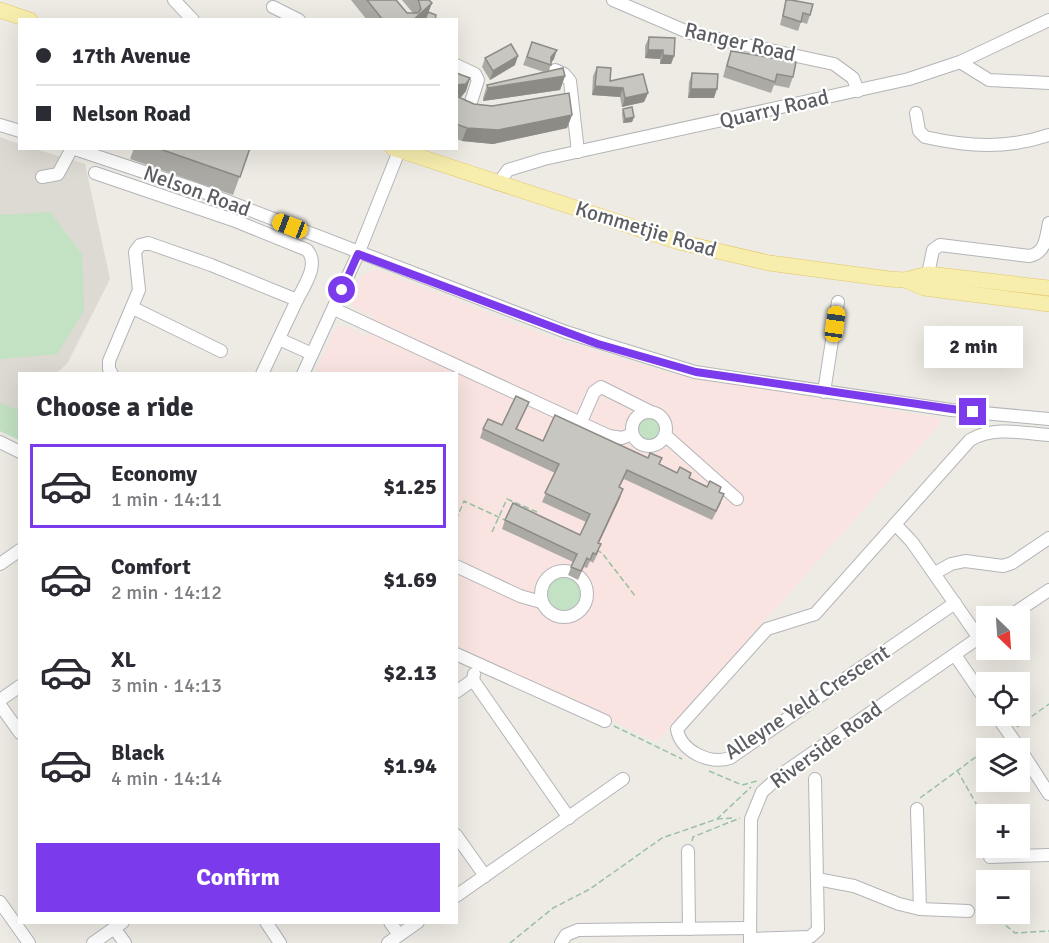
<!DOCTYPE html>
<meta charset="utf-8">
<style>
:root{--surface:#fff;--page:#f2f2f3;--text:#2b2b33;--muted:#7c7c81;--line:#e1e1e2;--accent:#7c3aed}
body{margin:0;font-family:Signika,sans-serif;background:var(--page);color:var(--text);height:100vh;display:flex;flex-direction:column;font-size:22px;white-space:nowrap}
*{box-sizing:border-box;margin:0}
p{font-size:20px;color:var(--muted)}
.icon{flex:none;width:33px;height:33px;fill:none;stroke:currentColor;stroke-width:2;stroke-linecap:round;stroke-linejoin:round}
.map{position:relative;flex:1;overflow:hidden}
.side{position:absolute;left:18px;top:372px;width:440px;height:552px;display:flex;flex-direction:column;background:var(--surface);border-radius:0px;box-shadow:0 6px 24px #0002}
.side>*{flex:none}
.hud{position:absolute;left:18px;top:18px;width:440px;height:132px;border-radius:0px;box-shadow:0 6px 24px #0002;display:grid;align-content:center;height:132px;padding:0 18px;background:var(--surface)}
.needle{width:39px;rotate:155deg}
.controls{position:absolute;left:976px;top:606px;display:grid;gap:12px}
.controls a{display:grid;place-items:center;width:54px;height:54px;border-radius:0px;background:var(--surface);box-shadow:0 6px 24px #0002;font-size:30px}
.end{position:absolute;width:27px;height:27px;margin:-14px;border:8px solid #7c3aed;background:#fff;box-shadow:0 0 0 3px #fff}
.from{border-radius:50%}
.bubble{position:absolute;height:42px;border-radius:0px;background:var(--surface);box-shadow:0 6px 24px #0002;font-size:20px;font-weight:800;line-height:42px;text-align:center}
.car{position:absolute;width:18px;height:36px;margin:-18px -9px;border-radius:8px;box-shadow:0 0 4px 2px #0007;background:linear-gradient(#f5c518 24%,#345 0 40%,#f5c518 0 76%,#345 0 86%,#f5c518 0)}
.hud b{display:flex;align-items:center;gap:21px;height:57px;font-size:22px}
.hud b+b{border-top:2px solid var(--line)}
.hud i{width:15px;height:15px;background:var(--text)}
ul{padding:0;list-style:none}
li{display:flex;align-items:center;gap:18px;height:84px;margin:0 12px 9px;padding:0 6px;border:3px solid transparent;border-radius:0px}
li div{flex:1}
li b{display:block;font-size:22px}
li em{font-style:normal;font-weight:800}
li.selected{border-color:var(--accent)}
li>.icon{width:54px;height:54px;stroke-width:1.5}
h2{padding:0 18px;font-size:27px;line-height:72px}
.primary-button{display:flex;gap:12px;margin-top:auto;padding:12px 18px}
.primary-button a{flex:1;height:69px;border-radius:0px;background:var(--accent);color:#fff;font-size:24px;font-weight:800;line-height:69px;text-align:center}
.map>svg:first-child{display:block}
</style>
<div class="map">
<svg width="1049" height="943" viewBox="0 0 1049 943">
<rect width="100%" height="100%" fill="#edebe3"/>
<path fill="#dcdad2" d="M0,137l19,7 1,4 15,1 50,15 25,115 -42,83 -11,11 -37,1 -1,66 -19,-9z"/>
<path fill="#f9e4e1" d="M376,269l176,69 118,35 274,46 -287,323 -201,-95v-273h-142l22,-47 10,-1 20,11 9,-19 -23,-11 -2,-9 8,-20z"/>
<g fill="#c2e2c3">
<path d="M50,212l32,42 2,57 -27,43 -57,5v-144z"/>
<path d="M0,403l17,7 2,-5v35l-19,-9z"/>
<circle cx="649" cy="429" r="17"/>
<circle cx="564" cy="594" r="23"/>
</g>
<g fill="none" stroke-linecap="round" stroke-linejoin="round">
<defs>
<g id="minor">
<path d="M174,0l19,20"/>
<path d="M613,0l77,33 144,31 19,14 5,13"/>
<path d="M273,7l26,13"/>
<path d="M960,62l29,18 60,3"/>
<path d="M456,65l19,9 3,6 -9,28"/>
<path d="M555,70l9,4 6,7 8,71"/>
<path d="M916,113l3,18 6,6c44,10 82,12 124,-2"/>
<path d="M0,125l20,6"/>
<path d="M72,148l129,43 365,141 129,40 256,38 98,9"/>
<path d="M95,173l138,47 74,30c13,14 -3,36 -10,50"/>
<path d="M42,177l16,-3 14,-26"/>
<path d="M498,184l10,-14 36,-11 365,-80 51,-17 89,-42"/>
<path d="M928,274l5,-24 7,-5 89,11c17,-3 17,-19 20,-33"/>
<path d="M133,308l88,43"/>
<path d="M334,309l275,127 13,2 10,-4"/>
<path d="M279,339l33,15"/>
<path d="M112,374l-3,-5v-8l30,-71 -4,-38 5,-7 8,-2 63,22 86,35 -35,74"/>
<path d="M303,374l55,-120 41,-103"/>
<path d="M824,392l14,-90"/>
<circle cx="649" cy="429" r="17"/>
<path d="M580,424l14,-32 7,-5 48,24"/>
<path d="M665,435l72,64"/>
<path d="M0,442l20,10"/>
<path d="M895,524l17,18 67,96"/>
<path d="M0,564l20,-14"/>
<path d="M456,566l64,30 21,6"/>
<circle cx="564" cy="594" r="23"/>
<path d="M935,573l16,-9 14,-3 38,5 9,-3 37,-25"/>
<path d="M955,603l-225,155c-20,7 -50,-7 -53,-29l90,-100 48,-15 155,-174c24,-14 52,-7 79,-5"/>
<path d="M1010,616l39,-26"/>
<path d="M456,654l149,67"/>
<path d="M955,655l32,47"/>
<path d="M473,680l96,138"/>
<path d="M456,692l17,-12 1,-6"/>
<path d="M0,700l20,-14"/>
<path d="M0,705l20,28"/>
<path d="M997,716l22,32"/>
<path d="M1020,749l29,45"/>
<path d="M917,809l3,100"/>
<path d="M456,835l29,41"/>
<path d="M688,851l1,78"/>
<path d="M990,857l59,-2"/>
<path d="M817,879l37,7 45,18 21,5 48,2"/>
<path d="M456,896l167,-117"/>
<path d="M0,902l29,41"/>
<path d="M266,922l14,21"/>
<path d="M390,922l9,13"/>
<path d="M114,928l11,15"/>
<path d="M750,939l60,-2 8,-7 -3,-151"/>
<path d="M93,943l30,-21"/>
<path d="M388,943l30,-21"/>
<path d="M561,943l5,-8 12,-5 172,-2"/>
<path d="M750,943l1,-124 11,-27 20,-18 205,-142"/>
</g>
<g id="major">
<path d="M0,10l30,10"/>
<path d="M393,148l286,94 90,21 120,16 16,1 23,-6 121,14"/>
<path d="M905,280l19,8 125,16"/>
</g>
</defs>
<use href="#minor" stroke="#b4b5b9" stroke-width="14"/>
<use href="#major" stroke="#e4c565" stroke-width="16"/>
<g stroke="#9ac0a6" stroke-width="1.5" stroke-dasharray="6 3" stroke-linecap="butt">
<path d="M456,520l8,-19 41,19"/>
<path d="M492,532l15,-33 30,13"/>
<path d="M596,550l6,3 34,44"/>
<path d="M614,726l68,33"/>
<path d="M1017,727l32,-23"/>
<path d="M957,770l21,37 1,45"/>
<path d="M709,771l33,14 15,-4"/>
<path d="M920,798l79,-58"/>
<path d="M717,819l16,-1"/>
<path d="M692,841l1,-4 47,-19"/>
<path d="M978,912h9"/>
<path d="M992,914l23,19 34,-2"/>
<path d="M510,943l43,-35 37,-19 72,-51 55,-19 34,-32"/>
</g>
<use href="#minor" stroke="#fff" stroke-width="12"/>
<use href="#major" stroke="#f7eeae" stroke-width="15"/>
</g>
<g fill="#acaaa5">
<path d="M351,0h45l11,13h6l-11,-13h27l3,3 -4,9 -5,8h-56z"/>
<path d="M786,0l24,15 -3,9 -6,-2 -3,9 -18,-6z"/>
<path d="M649,37l25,19 -3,8h-11v-5l-15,-1v-12z"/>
<path d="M532,42l22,17 -3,4 -2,8 16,5 -5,14 -77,11v-3l4,-13 57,-13 -21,-7z"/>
<path d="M731,51l62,26 -4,11 -15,-3 -3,8 -48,-16 4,-15z"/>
<path d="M485,58l30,7 -25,15 -8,-13z"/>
<path d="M597,67l13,14 38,12 -4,9 -22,5 -2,-10 -28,-2 1,-19z"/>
<path d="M456,73l10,18 -5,6h-3l16,7 98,11 -5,13 -74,16 -31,-3 -6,-2z"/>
<path d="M692,73l22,25h-26l1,-16z"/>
<path d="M623,109l11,8 -2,5 -9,1 -1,-9z"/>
<path d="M134,148h116l-17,47 -103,-36z"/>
<path d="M529,402l-12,27 26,12 105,17h14l-3,6 61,28 1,11 -9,17 -88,-41 -5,9 1,10 -21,45 -1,10 -5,10 -3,-2 -3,7 -3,-1 -6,13 -10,-5 5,-13 -71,-33 3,-9 75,15 6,-13 -44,-20 13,-29 -75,-35 3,-9 19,-4z"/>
</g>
<g fill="#8c8b86">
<path d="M432,3l-5,13 -4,4h-10z"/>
<path d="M557,50l-3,9 -4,5 1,-7z"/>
<path d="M648,50h15l-3,9 -15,-1z"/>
<path d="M663,55l11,1 -3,8h-11z"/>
<path d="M518,56l-3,9 -25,15 3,-9z"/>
<path d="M565,76l-5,14 -77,11 5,-13z"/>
<path d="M470,78l-4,13 -5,6h-5v-12z"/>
<path d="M595,86l28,2 -3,9 -28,-2z"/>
<path d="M691,89h26l-3,9h-26z"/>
<path d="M648,93l-4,9 -22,5 3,-9z"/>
<path d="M572,115l-5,13 -74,16 -31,-3 5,-13z"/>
<path d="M634,117l-2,5 -9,1 2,-4z"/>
<path d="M623,489l-3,9 -25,53 3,-8z"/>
</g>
<g fill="#c8c6c0" stroke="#8c8b86" stroke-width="1.5">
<path d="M367,0h29l11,13h11l3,-4 -2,-7 -1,-2h11l3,3 -19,17h-30z"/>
<path d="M786,0h5l22,4 -3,11 -7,-2 -2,9 -18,-6z"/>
<path d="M428,12l8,3 -1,5h-10z"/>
<path d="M649,37l26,1 -1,18 -11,-1v-5h-15z"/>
<path d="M532,42l25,8 -6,7v8l-24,-8z"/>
<path d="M511,44l7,12 -25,15 -8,-13z"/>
<path d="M731,51l65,11 -3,15 -16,-3 -2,8 -48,-16z"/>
<path d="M597,67l14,1 -1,13 33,-7 5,19 -23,5 -2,-10 -28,-2z"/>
<path d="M563,68l2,8 -77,12 -1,-3z"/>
<path d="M456,73l14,5 -4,6 -10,1z"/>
<path d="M692,73l26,1 -1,15h-26z"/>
<path d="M569,93l3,22 -74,15 -31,-2 -11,-4v-28l18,8 18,2z"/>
<path d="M632,107l2,10 -9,2 -2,-10z"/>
<path d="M157,148h93l-10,29z"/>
<path d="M516,396l13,6 -13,27 27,12 12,-26 93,43 2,-5 12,5 -3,6 18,9 3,-6 11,6 -2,5 18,9 3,-6 11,6 -2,5 5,2 -8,17 -89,-41 -8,17 4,2 -25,54 3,1 -5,10 -3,-1 -3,7 -3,-2 -6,13 -10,-4 6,-13 -72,-34 8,-17 67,32 10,-21 -45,-21 14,-29 -76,-35 5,-10 14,6z"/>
</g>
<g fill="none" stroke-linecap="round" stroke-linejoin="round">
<path stroke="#7c3aed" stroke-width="8" d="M342,290l16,-36 240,90 98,28 277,40"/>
</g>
<g text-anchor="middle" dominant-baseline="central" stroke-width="4.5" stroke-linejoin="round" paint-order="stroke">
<g font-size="21" fill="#5c5e63" stroke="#fff">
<text transform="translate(740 42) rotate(13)">Ranger Road</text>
<text transform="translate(774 109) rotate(-13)">Quarry Road</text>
<text transform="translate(197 191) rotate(20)">Nelson Road</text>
<text transform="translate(646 229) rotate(17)">Kommetjie Road</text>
<text transform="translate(807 702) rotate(-33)">Alleyne Yeld Crescent</text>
<text transform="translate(826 745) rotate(-36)">Riverside Road</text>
</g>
</g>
</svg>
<div class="controls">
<a><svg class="needle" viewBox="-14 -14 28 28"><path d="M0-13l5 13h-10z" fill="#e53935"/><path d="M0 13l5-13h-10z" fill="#7c7c81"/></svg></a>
<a><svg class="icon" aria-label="locate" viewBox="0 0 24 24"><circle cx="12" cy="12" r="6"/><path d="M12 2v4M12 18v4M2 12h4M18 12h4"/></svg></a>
<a><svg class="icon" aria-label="layers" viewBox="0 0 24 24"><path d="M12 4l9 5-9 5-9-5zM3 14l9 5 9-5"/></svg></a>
<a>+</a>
<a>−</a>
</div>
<i class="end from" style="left:342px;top:290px"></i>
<i class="end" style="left:973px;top:412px"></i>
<div class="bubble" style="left:924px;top:326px;width:99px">2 min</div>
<i class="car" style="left:290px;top:226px;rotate:291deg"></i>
<i class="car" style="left:835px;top:324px;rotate:8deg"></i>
<div class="hud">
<b><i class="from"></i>17th Avenue</b>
<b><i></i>Nelson Road</b>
</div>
<section class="side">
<h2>Choose a ride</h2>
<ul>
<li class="selected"><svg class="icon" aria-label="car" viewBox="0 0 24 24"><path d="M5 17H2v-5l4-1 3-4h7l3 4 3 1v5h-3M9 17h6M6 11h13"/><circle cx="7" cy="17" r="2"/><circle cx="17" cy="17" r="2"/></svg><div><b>Economy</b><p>1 min · 14:11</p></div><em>$1.25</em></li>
<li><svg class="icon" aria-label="car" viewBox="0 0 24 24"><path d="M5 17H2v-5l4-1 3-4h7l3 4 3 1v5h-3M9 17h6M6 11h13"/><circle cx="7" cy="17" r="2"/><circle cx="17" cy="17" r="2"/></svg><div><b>Comfort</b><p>2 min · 14:12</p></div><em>$1.69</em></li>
<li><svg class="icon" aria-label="car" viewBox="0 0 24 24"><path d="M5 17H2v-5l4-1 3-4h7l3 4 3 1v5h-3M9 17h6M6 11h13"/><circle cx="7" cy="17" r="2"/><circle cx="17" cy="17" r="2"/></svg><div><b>XL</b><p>3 min · 14:13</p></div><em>$2.13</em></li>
<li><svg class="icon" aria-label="car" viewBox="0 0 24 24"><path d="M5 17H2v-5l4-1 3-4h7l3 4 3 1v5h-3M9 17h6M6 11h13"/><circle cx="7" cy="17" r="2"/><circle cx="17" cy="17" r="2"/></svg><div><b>Black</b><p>4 min · 14:14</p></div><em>$1.94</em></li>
</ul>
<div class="primary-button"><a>Confirm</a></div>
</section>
</div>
